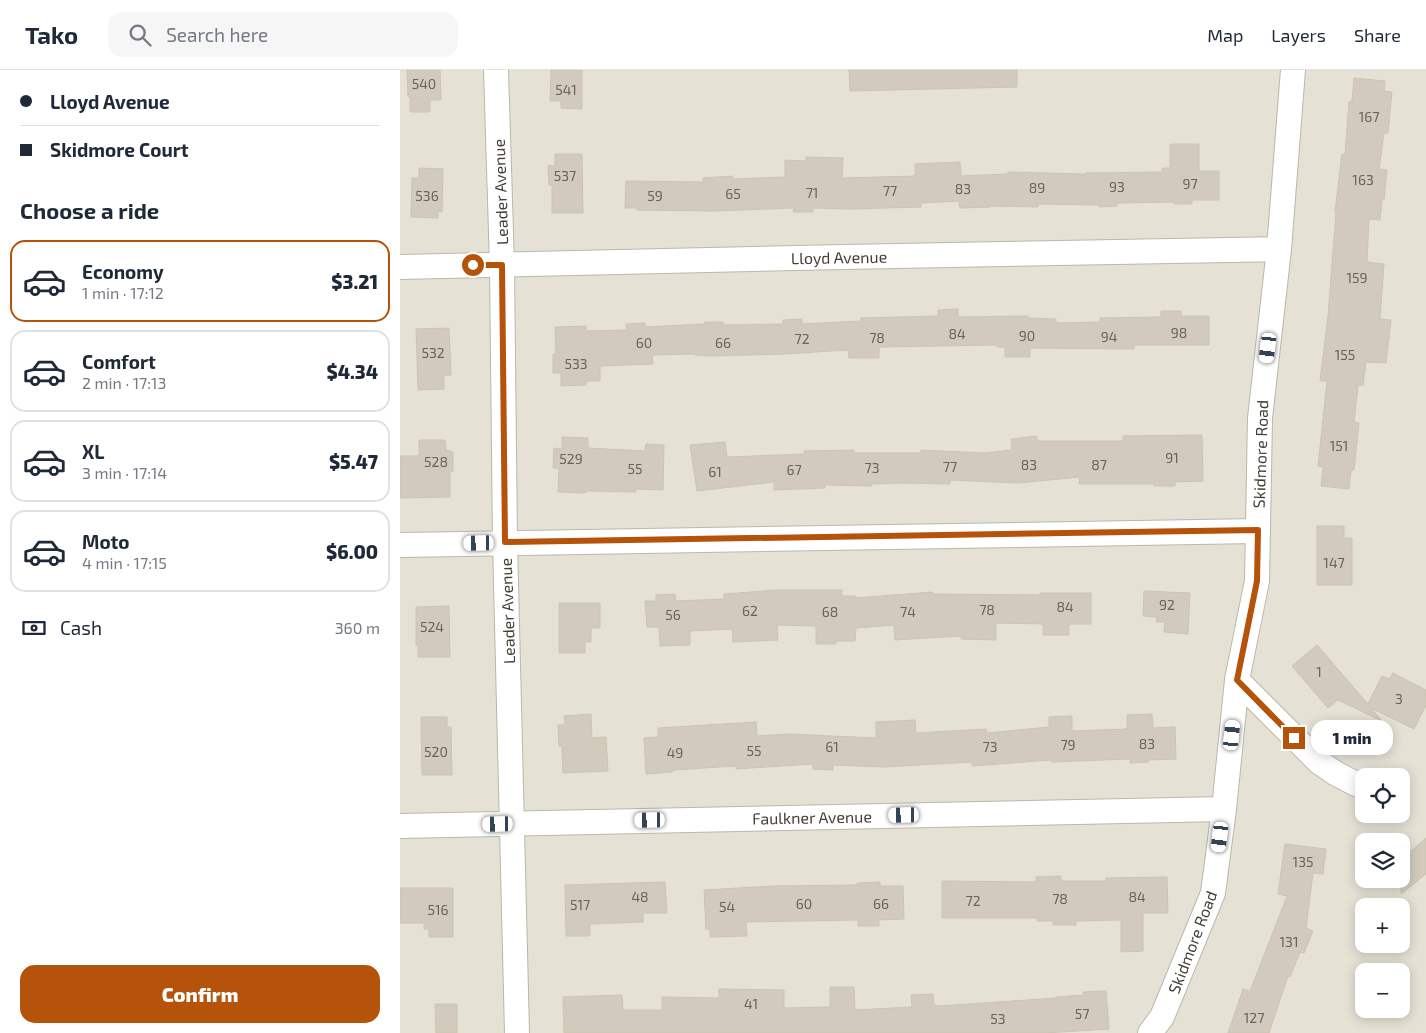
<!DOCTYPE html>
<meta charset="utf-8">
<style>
:root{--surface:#fff;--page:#f6f6f7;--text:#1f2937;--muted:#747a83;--line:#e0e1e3;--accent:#b45309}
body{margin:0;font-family:"Exo 2",sans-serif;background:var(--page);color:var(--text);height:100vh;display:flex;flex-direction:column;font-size:19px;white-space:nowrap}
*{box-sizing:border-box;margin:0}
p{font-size:16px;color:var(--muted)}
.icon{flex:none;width:28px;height:28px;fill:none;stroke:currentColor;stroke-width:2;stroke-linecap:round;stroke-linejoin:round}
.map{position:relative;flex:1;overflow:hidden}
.drawer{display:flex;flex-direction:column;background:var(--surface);width:400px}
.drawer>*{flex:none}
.banner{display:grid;align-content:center;height:110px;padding:0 20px;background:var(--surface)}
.tools{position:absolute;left:955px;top:698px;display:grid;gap:10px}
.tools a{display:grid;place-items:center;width:55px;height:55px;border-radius:10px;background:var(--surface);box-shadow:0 2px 12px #0003;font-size:25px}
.end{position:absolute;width:22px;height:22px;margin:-11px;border:6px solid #b45309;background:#fff;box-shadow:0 0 0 2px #fff}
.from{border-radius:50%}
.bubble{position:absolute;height:35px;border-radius:15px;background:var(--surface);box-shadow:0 2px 12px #0003;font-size:16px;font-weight:800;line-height:35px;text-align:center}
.car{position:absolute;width:15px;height:30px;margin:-15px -8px;border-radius:6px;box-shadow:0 0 4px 1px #0007;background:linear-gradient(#fff 24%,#345 0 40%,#fff 0 76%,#345 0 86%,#fff 0)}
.banner b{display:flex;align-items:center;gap:18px;height:48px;font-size:19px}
.banner b+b{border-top:1px solid var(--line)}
.banner i{width:12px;height:12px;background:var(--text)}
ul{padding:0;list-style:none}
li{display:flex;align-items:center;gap:15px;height:82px;margin:0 10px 8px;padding:0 10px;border:2px solid var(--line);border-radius:15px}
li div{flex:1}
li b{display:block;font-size:19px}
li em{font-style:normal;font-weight:800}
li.current{border-color:var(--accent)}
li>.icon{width:45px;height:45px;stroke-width:1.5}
h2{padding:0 20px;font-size:22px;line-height:60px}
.pay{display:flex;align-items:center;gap:12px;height:55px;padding:0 20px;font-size:19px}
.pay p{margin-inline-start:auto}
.cta{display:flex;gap:10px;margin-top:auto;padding:10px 20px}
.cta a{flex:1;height:58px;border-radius:15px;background:var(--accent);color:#fff;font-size:20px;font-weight:800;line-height:58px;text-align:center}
header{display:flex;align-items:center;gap:30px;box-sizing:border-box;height:70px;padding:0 25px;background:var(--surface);border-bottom:1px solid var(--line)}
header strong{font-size:24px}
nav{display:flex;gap:28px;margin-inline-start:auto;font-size:18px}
.search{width:350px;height:45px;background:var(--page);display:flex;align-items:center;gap:12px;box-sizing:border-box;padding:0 18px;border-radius:15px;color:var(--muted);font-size:19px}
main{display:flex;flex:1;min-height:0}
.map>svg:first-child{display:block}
</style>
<header>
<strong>Tako</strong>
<div class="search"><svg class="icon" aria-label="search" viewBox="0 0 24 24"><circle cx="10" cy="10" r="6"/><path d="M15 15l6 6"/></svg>Search here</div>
<nav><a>Map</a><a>Layers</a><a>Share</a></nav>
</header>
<main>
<section class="drawer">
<div class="banner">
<b><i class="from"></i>Lloyd Avenue</b>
<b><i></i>Skidmore Court</b>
</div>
<h2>Choose a ride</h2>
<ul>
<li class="current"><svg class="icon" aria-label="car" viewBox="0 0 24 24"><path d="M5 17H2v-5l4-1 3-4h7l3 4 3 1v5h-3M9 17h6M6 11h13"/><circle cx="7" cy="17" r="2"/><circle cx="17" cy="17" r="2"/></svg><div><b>Economy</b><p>1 min · 17:12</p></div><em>$3.21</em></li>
<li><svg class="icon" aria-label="car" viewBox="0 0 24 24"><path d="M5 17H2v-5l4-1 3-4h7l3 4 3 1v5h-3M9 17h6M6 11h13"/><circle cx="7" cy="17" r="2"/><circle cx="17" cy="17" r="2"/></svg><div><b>Comfort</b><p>2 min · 17:13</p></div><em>$4.34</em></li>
<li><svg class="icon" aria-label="car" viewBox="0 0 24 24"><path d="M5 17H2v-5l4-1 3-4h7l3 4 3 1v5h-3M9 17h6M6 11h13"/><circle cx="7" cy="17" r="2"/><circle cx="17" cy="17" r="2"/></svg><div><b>XL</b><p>3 min · 17:14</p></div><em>$5.47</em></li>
<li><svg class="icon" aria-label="car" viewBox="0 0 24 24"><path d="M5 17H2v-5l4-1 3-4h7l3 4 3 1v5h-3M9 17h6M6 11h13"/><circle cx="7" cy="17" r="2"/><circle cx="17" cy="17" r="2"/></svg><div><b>Moto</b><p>4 min · 17:15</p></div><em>$6.00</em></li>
</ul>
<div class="pay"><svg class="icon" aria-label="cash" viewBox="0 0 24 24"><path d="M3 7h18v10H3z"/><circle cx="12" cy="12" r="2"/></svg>Cash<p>360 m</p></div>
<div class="cta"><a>Confirm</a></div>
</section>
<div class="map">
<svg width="1026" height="963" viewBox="0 0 1026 963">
<rect width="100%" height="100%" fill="#f1efe7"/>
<path fill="#e5e1d5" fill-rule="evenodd" d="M0,0h1026v963h-1026zM964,706h37v38h-37zM964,771h37v38h-37zM964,836h37v38h-37zM964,901h37v38h-37z"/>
<g fill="#d2cbbd" stroke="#ccc4b1">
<path d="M7,0h33l1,30h-11v12h-20v-14l-2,-2z"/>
<path d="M151,0h31v39l-21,-1v-7h-11z"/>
<path d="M449,0h168v17l-167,4z"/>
<path d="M954,8l31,3 -1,10 8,1 -4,41h-4l-5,36 8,1 -3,30 -2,-1 -2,21 -11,-1 -2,43 17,2 -4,55 11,1 -5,43 -20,-1 -3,23h-5l-4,37 5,1 -5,47h-3l-2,19 -28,-3 2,-19 -5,-1 9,-85h-7l8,-65 8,-104h-1l7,-58 3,1 4,-53 3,-1z"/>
<path d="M770,74h29v27h20v29h-27v4h-18v-2l-57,1v3l-18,1v-2l-61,-1v3l-49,-1 1,1 -30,1 -1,-7 -38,2v4l-69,2 -39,-1v4h-20l1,-4 -80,3 -77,-1v-2h-12l1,-27 77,1v-4l30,-2v3l52,-2v-17l21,1v-4l37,1 -1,20 73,-2v-12l45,-2 1,14 47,-2v-2l79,2 -1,-1 76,-1v-4h8z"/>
<path d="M155,84h27l1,59h-31v-28h-3l-1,-20 7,1z"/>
<path d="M19,98l24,1 -1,43 -4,-1v7l-27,-1 1,-39h7z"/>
<path d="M558,239v8l70,-1v2l28,1v4l44,-1v-4l61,-1v-6h20v5h28v29h-75v4l-104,-1v9h-25v-10h-8v-2l-118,2v11h-30l-1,-8 -64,4 -74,2 -15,-1v-1l-43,1 1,9 -53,2v15h-14v4l-25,1v-13h-8v-19h3l-1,-27 31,-1v5l40,-1v-6l19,-1v4l60,-3v-2h18v3l60,-1v-4l19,-1v5l59,-3v-3l77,-2v-6z"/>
<path d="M49,258l2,47h-7v14l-26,1 -2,-61z"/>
<path d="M802,365l1,46 -28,1v4h-21v-2h-75l1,-7 -62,6 -68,-3v4l-49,-1 -30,1 1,2 -47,-1v3l-51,2v-8l-77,9 -7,-46 35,-3 2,15 77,-3v-3l50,-1v3h67v-3l62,3 29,-3 -1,-11 26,-3v5h86v-5z"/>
<path d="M162,367l26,1v10l57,3 1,-7 18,1 -1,45 -27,-1v3l-50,-1 -1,2 -27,-1 1,-24h-6l1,-20 8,1z"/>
<path d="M19,370h26l1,10 7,2v19h-3v26l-50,1v-42h19z"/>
<path d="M917,456h27v12h8v47h-35z"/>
<path d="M377,520h65v6h14v2l76,-6 1,2 107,1v-2h51v31h-22v11h-26v-11l-47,-1v17l-35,-1v-3l-66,4 -1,-15 -38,3 -1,13h-19v3h-20v-18l-39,-1 1,15 -45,2 -1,-13 -42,2v14l-30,1 -1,-19h-12l-2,-26h11v-6l19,-1 1,7 48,-2v-5z"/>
<path d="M744,521l46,2 -2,41 -24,-2 1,-10h-9l1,-5 -14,-1z"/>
<path d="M159,533h41v25h-9v14h-6v11h-26z"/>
<path d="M49,536l1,51h-32v-11l-2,-1v-38z"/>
<path d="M917,575l51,59 14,-28 8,3 3,-6 33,17v15l-12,24 -43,-21 11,13 -44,-21 -10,8 -36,-42z"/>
<path d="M191,644l1,24 14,-1 2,34 -45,2 -1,-27h-3l-1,-21h7l-1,-9z"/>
<path d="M752,644l1,14 22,-1 1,32 -28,1v2l-18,1v-4l-79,3v-2l-79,6v-4l-89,5 -50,-2v5l-20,-1v-5l-77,5v-3l-62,4 -2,2 -26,2 -2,-36 14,-1v-9l98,-6 1,14 32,-2 87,4v-16l39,-2 1,13 70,-4 1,4 62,-6v-10l23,-1v15l55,-2v-14z"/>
<path d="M21,647h26v10h4l1,48h-30z"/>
<path d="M1026,768v36l-25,20v-34z"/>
<path d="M885,774l41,5 -3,25 -10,-1 -7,55 7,3 -9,22 -4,-1 -10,25 -2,-1 -19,57h-41l15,-44 7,2 37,-95 -9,-2z"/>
<path d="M661,806v5h45v-3l61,-1 1,36h-25v38l-22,1v-32l-45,1v4h-23v-4h-16v-3h-95v-37l94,1v-5z"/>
<path d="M265,812l2,31h-24v9l-53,2v12h-24l-1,-51z"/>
<path d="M480,812v4h23l1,33 -25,1v6h-21v-6l-112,2 1,14 -37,1v-8h-4l-2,-39 69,-4 84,-1v-2z"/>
<path d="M0,818h53v49h-24v-8h-5v-6h-24z"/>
<path d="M430,917h24l1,23 57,-3 -1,-12 22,-1 1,11 6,1 116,-8v-1l28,-2 -1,-3 23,-1 3,38 -64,4h-481l-1,-36 59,-2 1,15h39v-13l57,1v-9l65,1v18l46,-1z"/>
<path d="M35,934h22v29h-21z"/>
</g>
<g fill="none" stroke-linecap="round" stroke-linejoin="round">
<defs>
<g id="minor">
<path d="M96,0l6,195 3,277 12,491"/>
<path d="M0,197l443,-10 436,-8"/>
<path d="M0,475l858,-14"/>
<path d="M837,610l82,82 16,11 21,11"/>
<path d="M0,756l824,-17"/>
<path d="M750,963l12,-16 51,-124 11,-84 13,-129 20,-99 3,-163 19,-169 14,-179"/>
</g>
</defs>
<use href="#minor" stroke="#bcb7aa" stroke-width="26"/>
<use href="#minor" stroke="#fff" stroke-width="24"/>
</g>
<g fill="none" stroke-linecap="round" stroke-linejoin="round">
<path stroke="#b45309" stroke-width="6" d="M73,195h29l3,277 753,-12 -1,51 -20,99 57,58"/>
</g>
<g text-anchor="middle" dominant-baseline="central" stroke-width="4" stroke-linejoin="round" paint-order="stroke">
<g font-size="14" fill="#686358">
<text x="24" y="13">540</text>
<text x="166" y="19">541</text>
<text x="969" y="46">167</text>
<text x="165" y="105">537</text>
<text x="963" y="109">163</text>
<text x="790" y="113">97</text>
<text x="717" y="116">93</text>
<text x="637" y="117">89</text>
<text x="563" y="118">83</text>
<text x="490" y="120">77</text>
<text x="412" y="122">71</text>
<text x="333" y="123">65</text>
<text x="27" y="125">536</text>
<text x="255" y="125">59</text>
<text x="957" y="207">159</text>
<text x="779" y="262">98</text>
<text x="557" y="263">84</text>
<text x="627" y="265">90</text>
<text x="709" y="266">94</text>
<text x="477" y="267">78</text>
<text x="402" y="268">72</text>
<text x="244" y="272">60</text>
<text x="323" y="272">66</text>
<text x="33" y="282">532</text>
<text x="945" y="284">155</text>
<text x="176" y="293">533</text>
<text x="939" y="375">151</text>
<text x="772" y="387">91</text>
<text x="171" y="388">529</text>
<text x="36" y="391">528</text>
<text x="629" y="394">83</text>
<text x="699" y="394">87</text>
<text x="550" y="396">77</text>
<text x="472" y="397">73</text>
<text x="235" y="398">55</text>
<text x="394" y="399">67</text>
<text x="315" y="401">61</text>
<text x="934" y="492">147</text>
<text x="767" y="534">92</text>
<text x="665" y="536">84</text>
<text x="587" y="539">78</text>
<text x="350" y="540">62</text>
<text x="430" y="541">68</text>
<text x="508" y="541">74</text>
<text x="273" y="544">56</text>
<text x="32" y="556">524</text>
<text x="919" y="601">1</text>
<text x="999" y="628">3</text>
<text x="747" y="673">83</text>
<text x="668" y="674">79</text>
<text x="432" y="676">61</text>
<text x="590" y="676">73</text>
<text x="354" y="680">55</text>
<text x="36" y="681">520</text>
<text x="275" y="682">49</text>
<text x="903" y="791">135</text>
<text x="240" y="826">48</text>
<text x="737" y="826">84</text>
<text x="660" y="828">78</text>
<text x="573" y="830">72</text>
<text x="404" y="833">60</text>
<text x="481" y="833">66</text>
<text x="180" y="834">517</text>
<text x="327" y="836">54</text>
<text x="38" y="839">516</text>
<text x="889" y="871">131</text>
<text x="351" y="933">41</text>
<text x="682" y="943">57</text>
<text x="854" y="947">127</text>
<text x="598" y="948">53</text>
</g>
<g font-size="16" fill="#444037" stroke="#fff">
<text transform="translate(100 122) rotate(-92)">Leader Avenue</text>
<text transform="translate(439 187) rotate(-1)">Lloyd Avenue</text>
<text transform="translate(860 384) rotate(-88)">Skidmore Road</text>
<text transform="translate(107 541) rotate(-92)">Leader Avenue</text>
<text transform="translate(412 747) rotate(-1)">Faulkner Avenue</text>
<text transform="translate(792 872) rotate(-69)">Skidmore Road</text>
</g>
</g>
</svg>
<div class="tools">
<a><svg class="icon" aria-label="locate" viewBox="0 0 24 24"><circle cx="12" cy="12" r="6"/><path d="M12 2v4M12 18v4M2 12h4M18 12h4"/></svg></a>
<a><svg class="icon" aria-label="layers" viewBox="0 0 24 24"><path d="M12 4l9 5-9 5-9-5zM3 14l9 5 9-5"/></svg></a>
<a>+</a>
<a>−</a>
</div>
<i class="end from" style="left:73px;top:195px"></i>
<i class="end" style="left:894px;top:668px"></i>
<div class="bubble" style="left:911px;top:650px;width:82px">1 min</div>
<i class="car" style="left:868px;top:278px;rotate:187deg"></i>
<i class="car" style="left:79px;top:473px;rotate:269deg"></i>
<i class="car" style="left:832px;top:665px;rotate:6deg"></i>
<i class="car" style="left:504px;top:745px;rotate:269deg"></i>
<i class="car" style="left:250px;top:750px;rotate:269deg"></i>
<i class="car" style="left:98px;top:754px;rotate:269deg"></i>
<i class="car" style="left:820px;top:767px;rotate:187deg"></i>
</div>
</main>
